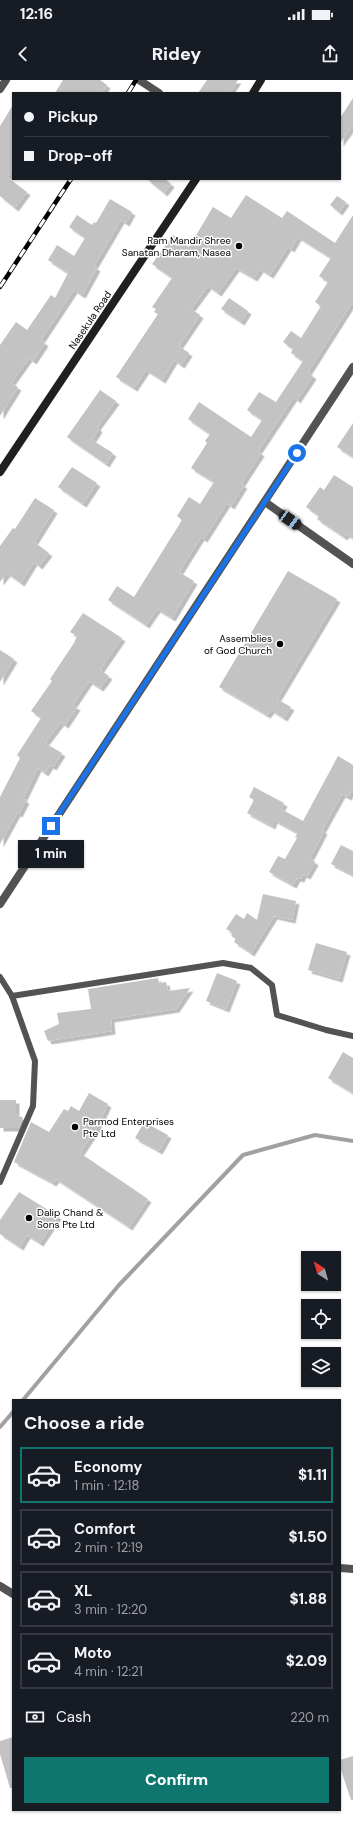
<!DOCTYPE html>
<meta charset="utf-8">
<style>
:root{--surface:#171b24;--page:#242831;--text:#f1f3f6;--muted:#9ea1a6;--line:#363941;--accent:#0f766e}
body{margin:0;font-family:"DM Sans",sans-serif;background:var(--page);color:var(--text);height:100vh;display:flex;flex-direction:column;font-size:15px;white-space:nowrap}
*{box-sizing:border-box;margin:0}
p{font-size:13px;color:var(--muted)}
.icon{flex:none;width:22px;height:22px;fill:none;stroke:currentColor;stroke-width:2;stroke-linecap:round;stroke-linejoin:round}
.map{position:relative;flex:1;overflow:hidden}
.panel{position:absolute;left:12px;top:1319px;width:329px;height:412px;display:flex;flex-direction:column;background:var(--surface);border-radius:0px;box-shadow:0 1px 3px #0004}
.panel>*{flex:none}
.top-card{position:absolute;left:12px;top:12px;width:329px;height:88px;border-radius:0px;box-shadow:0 1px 3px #0004;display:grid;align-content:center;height:88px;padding:0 12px;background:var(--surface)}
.needle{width:26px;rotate:323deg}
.fabs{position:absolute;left:301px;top:1171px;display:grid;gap:8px}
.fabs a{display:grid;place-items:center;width:40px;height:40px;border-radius:0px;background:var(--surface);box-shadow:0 1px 3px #0004;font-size:20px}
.end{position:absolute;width:18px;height:18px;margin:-9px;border:5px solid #1a73e8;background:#fff;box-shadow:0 0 0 2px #fff}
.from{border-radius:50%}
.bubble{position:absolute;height:28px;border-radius:0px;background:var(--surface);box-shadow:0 1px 3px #0004;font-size:13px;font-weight:800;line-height:28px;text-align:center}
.car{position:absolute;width:12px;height:24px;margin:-12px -6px;border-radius:5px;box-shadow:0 0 3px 1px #0007;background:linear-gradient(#222 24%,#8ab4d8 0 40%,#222 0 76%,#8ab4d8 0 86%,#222 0)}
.top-card b{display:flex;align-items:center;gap:14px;height:38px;font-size:15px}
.top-card b+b{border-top:1px solid var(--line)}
.top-card i{width:10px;height:10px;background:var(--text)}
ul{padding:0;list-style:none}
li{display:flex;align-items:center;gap:12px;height:56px;margin:0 8px 6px;padding:0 4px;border:2px solid var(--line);border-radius:0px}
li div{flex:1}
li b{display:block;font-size:15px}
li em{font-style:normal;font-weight:800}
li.selected{border-color:var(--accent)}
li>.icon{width:36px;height:36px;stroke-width:1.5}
h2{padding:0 12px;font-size:18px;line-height:48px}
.pay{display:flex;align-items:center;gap:10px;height:44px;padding:0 12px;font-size:15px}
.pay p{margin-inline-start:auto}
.primary-button{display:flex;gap:8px;margin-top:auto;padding:8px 12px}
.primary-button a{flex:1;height:46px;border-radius:0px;background:var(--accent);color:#fff;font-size:16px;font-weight:800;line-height:46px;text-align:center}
.status{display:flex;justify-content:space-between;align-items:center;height:28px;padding:0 20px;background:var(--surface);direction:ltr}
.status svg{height:11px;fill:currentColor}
header{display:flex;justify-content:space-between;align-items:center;height:52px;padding:0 12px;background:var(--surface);font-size:18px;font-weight:800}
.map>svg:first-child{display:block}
</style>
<div class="status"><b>12:16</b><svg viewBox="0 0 49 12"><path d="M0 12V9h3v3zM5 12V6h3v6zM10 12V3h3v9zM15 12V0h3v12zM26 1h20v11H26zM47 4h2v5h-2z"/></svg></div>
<header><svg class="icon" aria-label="back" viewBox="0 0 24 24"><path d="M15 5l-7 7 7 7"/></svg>Ridey<svg class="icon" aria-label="share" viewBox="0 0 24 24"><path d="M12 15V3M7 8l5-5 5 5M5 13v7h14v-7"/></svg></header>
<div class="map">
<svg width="353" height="1743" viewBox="0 0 353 1743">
<defs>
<filter id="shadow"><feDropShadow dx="3.5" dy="3.5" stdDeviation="0" flood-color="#0004"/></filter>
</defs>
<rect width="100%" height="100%" fill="#fff"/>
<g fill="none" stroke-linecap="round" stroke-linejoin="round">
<g stroke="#a1a1a1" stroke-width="4">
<path d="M23,1320l96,-115 124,-130 72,-20 38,6"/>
<path d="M0,1347l13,-15"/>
</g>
</g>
<g fill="#c3c3c3" filter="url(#shadow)">
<path d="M63,0h37l7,5 -5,8h-47z"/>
<path d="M207,0h31l-9,13h-31z"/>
<path d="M353,18v27l-13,18v-25z"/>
<path d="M13,25v66l-6,6 20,15 -12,16 -15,-12v-70z"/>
<path d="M147,99h18l6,5 -7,9z"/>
<path d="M246,115l36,23 5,-7 48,32 18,-28v86l-45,71 5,4 -16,24 -3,-3 -36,54 3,2 -20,31 3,1 -13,21 -4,-3 -23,36 -3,-2 -22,35 15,9 -22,37 -15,-9 -11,16 -38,-25 9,-14 17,11 48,-77 -5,-4 12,-19 11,7 14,-22 -23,-14 16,-25 -2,-2 5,-7 -22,-15 11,-17 52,35 11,-17 -15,-10 12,-18 17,10 27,-41 -12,-8 2,-4 -10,-7 8,-11 10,7 20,-32 -6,-4 13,-20 -9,-6 12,-18 -33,-21 -7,12 -3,-2 -18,28 -10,-6 -6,9 -18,-10 -18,25 -10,-7 -17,23 9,6 -21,31 10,7 -8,12 -7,-5 -12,20 -16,-10 -12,18 -18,-11 42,-63 -4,-2 2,-3 -4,-2 20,-29 -20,-14 21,-29 16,12 24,-40 18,11z"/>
<path d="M337,116l9,6 -7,10 -9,-7z"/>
<path d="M110,119l22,13 -6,11 -5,-3 -27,46 3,2 -15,27 -8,-5 -33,50 4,3 -12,18 -4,-3 -18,25 7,4 -18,29v-71l16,-23 11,8 24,-35 4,3 13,-25 -20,-13 9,-15 17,11 11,-18 -16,-11 8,-12 15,10 2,-3 2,1z"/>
<path d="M229,218l19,13 -7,11 -20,-13z"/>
<path d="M100,310l16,11 -19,26 2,2 -7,11 21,13 -7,11 -39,-27z"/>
<path d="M353,343v34l-16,-10z"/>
<path d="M72,387l25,16 -14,21 -25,-17z"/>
<path d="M334,395l19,12v51l-7,-4 -2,3 -27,-18 2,-3 -13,-9 14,-20 4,3z"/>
<path d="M35,418l19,12 -20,32 15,11 -10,13 -5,-4 -13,21 -14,-10 -7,9v-36l13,-18 2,1z"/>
<path d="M288,491l49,28 -60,100 14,8 -7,11 -13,-8 -4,5 -48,-28z"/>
<path d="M83,533l39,25 -22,32 9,6 -9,12 -11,-7 -16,24 4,2 -12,18 -4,-3 -16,21 17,10 -9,14 -3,-2 -5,8 -7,-5 -15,31 3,1 -7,14 -2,-1 -17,31v-47l20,-39 -3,-3 24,-37 -10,-7 21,-30 -2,-2 24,-36 3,-7 -7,-4z"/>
<path d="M0,570l14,9 -14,23z"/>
<path d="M338,676l15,9v23l-5,9 -6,-3 -20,36 2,1 -14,27 5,4 -8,14 -4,-2 -2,5 -4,-1 -4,7 -24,-13 9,-16 7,3 12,-21 -2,-1 3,-4 -24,-13 -2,6 -25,-13 7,-13 -5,-3 5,-10 30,16 -3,6 22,12z"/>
<path d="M341,765l12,6v24l-22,-11z"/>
<path d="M263,814l33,7 -4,19 -18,-4 -23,37 -17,-11 2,-3 -5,-3 2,-3 -7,-4 10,-15 8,5 3,-6 10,7z"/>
<path d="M316,863l31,9 -8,27 -31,-9z"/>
<path d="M217,893l20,8 -11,28 -20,-8z"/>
<path d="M158,898l1,5 7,-1 2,9 22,-3 -14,21 -65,10 1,12 -64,10 -4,-10 15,-7 -2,-11 34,-4 -3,-20z"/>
<path d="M343,972l10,6v35l-25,-15z"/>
<path d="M89,1013l19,11 -12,25 -16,24 68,46 -19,28 -73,-48 -3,4 -39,-21 17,-40 18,10 15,-23 4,2 3,-5 8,5z"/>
<path d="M0,1020h16v14l7,4 -5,10h-18z"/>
<path d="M144,1042l24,13 -9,16 -24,-13z"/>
<path d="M19,1112l39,24 -18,27 -13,-8 -7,12 -20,-13v-14z"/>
<path d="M13,1657v51h-3l-10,-34v-13z"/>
<path d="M353,1676v44h-2l-11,-33v-7z"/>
</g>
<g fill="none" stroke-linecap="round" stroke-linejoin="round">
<g stroke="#535353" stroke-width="6">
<path d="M0,897l12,19 23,65 -2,45 -33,76"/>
<path d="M12,916l211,-33 28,5 21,17 5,30 49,15 27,6"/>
</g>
<g stroke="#535353" stroke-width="8">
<path d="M139,0l20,13"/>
<path d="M0,9l6,-9"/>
<path d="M265,422l88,62"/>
<path d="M0,824l353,-537"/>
<path d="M340,1488l13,1"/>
<path d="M0,1506l13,8"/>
</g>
<g stroke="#202020" stroke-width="8">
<path d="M253,13l8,-13"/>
<path d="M0,392l196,-293"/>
</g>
<defs>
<g id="rail">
<path d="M128,13l8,-13"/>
<path d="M0,207l71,-108"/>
</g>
</defs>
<use href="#rail" stroke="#000" stroke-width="4.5"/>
<use href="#rail" stroke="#fff" stroke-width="3" stroke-dasharray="9" stroke-linecap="butt"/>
</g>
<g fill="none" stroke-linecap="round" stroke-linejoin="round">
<path stroke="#1a73e8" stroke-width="5" d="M51,746l246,-373"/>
</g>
<g fill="#000" stroke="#fff" stroke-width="1.5">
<circle cx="239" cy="166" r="4"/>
<circle cx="280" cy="564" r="4"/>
<circle cx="75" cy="1047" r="4"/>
<circle cx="29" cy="1138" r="4"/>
</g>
<g text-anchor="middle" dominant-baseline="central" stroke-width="3" stroke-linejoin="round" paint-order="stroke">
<g font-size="10" fill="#000" stroke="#fff" text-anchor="end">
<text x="231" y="160">Ram Mandir Shree<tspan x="231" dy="12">Sanatan Dharam, Nasea</tspan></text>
<text x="272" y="558">Assemblies<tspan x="272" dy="12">of God Church</tspan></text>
<text x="83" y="1041" text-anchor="start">Parmod Enterprises<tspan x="83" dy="12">Pte Ltd</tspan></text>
<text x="37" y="1132" text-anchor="start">Dalip Chand &amp;<tspan x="37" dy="12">Sons Pte Ltd</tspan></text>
</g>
<g font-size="10" fill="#000" stroke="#fff">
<text transform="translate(90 240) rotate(-56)">Nasekula Road</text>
</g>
</g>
</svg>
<div class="fabs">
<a><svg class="needle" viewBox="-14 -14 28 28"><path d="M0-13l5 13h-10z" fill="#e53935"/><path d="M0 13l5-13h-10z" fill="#9ea1a6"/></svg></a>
<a><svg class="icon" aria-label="locate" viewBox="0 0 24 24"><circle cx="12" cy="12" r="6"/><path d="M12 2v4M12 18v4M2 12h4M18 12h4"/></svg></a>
<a><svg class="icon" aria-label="layers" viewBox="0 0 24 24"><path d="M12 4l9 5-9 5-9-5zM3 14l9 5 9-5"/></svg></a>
</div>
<i class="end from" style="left:297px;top:373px"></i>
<i class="end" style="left:51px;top:746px"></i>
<div class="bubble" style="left:18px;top:760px;width:66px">1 min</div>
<i class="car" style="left:290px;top:440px;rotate:125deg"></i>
<div class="top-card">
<b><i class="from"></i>Pickup</b>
<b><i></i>Drop-off</b>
</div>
<section class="panel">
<h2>Choose a ride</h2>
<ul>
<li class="selected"><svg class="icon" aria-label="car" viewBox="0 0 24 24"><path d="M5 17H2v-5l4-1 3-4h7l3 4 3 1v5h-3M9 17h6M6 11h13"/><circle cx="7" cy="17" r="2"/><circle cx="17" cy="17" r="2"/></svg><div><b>Economy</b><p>1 min · 12:18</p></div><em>$1.11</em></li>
<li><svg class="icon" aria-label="car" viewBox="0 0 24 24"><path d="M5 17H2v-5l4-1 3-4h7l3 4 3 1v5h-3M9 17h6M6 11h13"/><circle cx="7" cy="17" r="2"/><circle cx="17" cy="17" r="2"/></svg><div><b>Comfort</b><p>2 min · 12:19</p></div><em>$1.50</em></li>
<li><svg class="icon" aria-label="car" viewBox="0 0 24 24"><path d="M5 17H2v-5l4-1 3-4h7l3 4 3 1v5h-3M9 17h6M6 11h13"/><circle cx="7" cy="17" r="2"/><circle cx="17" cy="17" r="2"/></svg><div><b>XL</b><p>3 min · 12:20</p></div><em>$1.88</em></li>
<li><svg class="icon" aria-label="car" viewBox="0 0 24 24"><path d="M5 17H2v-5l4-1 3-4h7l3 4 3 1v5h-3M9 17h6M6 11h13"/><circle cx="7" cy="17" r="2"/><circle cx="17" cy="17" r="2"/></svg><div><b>Moto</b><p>4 min · 12:21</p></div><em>$2.09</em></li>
</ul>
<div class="pay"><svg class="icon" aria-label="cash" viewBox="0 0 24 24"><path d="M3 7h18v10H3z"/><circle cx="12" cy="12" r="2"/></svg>Cash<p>220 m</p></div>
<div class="primary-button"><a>Confirm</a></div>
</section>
</div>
